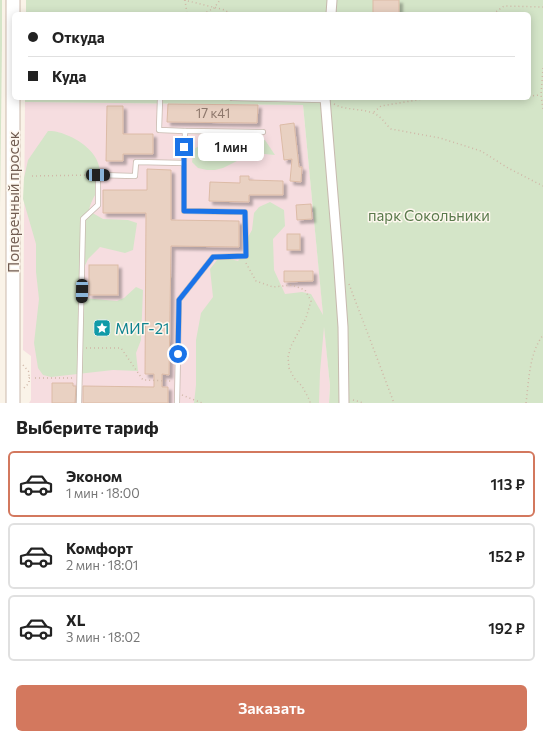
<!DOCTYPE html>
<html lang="ru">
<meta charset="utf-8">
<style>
:root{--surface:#fff;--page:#f2f2f2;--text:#222;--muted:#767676;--line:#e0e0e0;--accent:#d3785e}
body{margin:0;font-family:Commissioner,sans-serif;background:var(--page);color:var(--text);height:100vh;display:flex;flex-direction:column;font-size:15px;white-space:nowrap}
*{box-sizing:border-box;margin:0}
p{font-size:13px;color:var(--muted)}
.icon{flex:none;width:22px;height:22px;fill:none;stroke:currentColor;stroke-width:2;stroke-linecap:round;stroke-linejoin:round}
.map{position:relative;height:403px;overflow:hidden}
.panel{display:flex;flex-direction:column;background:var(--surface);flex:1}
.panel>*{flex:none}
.top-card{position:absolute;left:12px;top:12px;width:519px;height:88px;border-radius:6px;box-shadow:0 2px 10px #0003;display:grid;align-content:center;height:88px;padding:0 16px;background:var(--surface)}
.end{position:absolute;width:18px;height:18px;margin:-9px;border:5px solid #1a73e8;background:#fff;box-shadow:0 0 0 2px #fff}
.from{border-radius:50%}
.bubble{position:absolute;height:28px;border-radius:6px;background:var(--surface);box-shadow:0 2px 10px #0003;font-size:13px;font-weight:600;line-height:28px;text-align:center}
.car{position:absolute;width:12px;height:24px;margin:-12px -6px;border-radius:5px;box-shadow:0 0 3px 1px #0007;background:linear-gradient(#222 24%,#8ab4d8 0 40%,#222 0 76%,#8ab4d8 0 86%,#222 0)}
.top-card b{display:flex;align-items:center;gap:14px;height:38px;font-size:15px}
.top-card b+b{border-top:1px solid var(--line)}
.top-card i{width:10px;height:10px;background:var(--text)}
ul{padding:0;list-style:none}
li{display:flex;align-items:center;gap:12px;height:66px;margin:0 8px 6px;padding:0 8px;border:2px solid var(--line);border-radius:6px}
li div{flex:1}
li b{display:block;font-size:15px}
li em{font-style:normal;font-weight:600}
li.current{border-color:var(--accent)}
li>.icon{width:36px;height:36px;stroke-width:1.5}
h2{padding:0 16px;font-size:18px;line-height:48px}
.button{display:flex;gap:8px;margin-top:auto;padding:8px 16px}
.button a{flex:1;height:46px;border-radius:6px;background:var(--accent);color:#fff;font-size:16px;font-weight:600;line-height:46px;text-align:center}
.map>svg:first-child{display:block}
</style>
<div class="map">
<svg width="543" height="403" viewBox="0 0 543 403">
<defs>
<filter id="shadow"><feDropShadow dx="3.5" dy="3.5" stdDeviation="1" flood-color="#0004"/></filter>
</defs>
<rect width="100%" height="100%" fill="#faf3e8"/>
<path fill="#f6dde0" d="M25,102l278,3 27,281 -1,17h-300l2,-3v-44l-8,-6z"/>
<g fill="#d4e5c8">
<path d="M0,0h2v44l-2,165z"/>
<path d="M26,0h517v403h-214l1,-17 -6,-59 -4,45 -1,31h-125l2,-18v-45l5,-27 12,-16 -3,-28 7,-9 13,-1 8,2 6,-7 4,-17 4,-7 2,-17 5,-6 11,-5 14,8 1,16 -12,13 1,31 11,24 17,-2 9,2 12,21 -20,-210 -278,-3v-4h504v-84h-503z"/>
<path d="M48,131c9,0 14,2 21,5 22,10 37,27 29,52 -3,9 -8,14 -9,23l14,8 25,1 9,3 -4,27 -8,3 -25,-6 -12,12 -11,24 1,8 5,7 34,3 7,-3 12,-11 7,3 -2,50 -5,13 2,18 -25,-1 -62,7 -8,-2 -5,-7 -4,-25 5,-44 -3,-27v-28l-13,-45 1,-21 4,-18z"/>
<path d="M216,136l49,4 10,15 -22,-2 -30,15 -8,2h-8l-9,-2 -6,-6 2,-13z"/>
</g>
<g fill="#e9d1c2" stroke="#dcbba6" filter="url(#shadow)">
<rect x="373" y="0" width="26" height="14"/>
<path d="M168,104l90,1 -1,18 -90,-1z"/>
<path d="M107,106h16v28h30v20h-30v7h-17z"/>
<path d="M294,123l5,44h3l-1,15 -11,-1 2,-22 -8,1 -4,-35z"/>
<path d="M147,169l24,1v50l68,1v26l-68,-1 -2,129 -7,-1v13h6v16h-85v-17l71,1v-13h-9l1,-161h-43v-23h44z"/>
<path d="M240,176h9v4l34,1v14h-34v7l-40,-1 1,-19 30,1z"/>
<path d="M311,204l1,15 -15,1 -1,-15z"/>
<rect x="287" y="234" width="13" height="16"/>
<rect x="89" y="265" width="29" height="30"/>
<path d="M284,271h29v10l-29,1z"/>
<path d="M52,383h21v3h3l-1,17h-23z"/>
</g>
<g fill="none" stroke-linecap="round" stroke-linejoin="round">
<defs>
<g id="lane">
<path d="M232,98l93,2"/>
<path d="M185,131l78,1"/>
<path d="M79,403l4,-184 15,-14v-30l37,1 1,-14 48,1 1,-32 -26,-1 1,-32"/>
<path d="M177,403l2,-103 34,-43 33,-1 -1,-44 -61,-1v-48"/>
</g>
<g id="street">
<path d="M331,14l1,-14"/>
<path d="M325,98l13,158 5,71 1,76"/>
</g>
<path id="secondary" d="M13,403v-403"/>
</defs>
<use href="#lane" stroke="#c7b9ae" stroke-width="6"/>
<use href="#street" stroke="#c7b9ae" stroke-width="11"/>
<use href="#secondary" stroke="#cab9ac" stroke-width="15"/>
<g stroke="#d0b7a7" stroke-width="1.5" stroke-dasharray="1 3" stroke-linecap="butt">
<path d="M184,0l41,10 5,4"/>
<path d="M185,0l2,14"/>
<path d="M203,14l11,-6 6,-8"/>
<path d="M493,14l11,-8 39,1"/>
<path d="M543,68l-2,27 2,14"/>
<path d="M529,96l12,-1"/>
<path d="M462,98h20"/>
<path d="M334,104c13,7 29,4 41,10 7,3 10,10 16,15l49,9 41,13 27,17 35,18"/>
<path d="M374,112l7,-6 48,-8"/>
<path d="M32,176l60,-1"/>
<path d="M246,263l10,18 17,6 19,-2 13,5 6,11 -5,17 -15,28 -3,11 1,11 5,10 8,8 8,15v2"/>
<path d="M349,284l45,119"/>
<path d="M86,348h35l22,32 28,1"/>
<path d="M23,365l6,7v6"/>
<path d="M35,378h39"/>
<path d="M24,388l5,-5v-5h2"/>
<path d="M182,395l20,8"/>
<path d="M353,400l11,3"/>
<path d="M526,403c3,-23 3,-49 17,-68"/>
</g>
<use href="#lane" stroke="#fff" stroke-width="4.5"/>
<use href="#street" stroke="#fff" stroke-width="9"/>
<use href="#secondary" stroke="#fff" stroke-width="13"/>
</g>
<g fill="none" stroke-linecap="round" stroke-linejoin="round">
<path stroke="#1a73e8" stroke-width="5" d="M178,354l1,-54 34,-43 33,-1 -1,-44 -61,-1v-64"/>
</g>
<defs>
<symbol id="sight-square" viewBox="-11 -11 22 22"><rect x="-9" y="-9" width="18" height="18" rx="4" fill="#0f9aa8" stroke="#fdf7ee"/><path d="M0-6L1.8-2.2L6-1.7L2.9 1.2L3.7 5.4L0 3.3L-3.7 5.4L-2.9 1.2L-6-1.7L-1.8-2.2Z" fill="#fff"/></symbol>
</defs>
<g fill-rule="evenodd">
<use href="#sight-square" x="92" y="318" width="20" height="20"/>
</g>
<g text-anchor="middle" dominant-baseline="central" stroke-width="3" stroke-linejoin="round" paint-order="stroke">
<g font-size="13" fill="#8e786c">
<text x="213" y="113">17 к41</text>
</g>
<g font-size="15" fill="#705b50" stroke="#fdf7ee">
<text transform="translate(13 202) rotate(-90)">Поперечный просек</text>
</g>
<g font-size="15" fill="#5a7a4c" stroke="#fdf7ee">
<text x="429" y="215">парк Сокольники</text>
</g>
<g font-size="15" fill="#0d838f" stroke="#fdf7ee" text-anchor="start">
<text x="115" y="328">МИГ-21</text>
</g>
</g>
</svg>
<i class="end from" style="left:178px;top:354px"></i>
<i class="end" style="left:184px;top:147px"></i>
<div class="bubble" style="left:198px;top:133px;width:66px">1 мин</div>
<i class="car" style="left:98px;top:175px;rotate:91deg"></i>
<i class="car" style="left:82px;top:291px;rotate:181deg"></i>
<div class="top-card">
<b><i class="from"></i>Откуда</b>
<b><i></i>Куда</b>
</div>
</div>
<section class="panel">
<h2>Выберите тариф</h2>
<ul>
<li class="current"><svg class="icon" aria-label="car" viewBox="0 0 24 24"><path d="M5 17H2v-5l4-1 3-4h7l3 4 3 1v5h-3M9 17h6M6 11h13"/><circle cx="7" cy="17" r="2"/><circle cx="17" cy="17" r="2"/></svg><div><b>Эконом</b><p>1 мин · 18:00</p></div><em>113 ₽</em></li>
<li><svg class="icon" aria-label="car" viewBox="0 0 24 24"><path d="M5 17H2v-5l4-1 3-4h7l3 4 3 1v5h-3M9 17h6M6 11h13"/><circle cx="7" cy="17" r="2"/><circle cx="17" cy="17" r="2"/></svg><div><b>Комфорт</b><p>2 мин · 18:01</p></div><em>152 ₽</em></li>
<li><svg class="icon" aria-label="car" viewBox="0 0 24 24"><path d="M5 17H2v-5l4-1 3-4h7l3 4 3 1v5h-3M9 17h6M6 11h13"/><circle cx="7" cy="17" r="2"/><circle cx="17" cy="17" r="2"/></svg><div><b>XL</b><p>3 мин · 18:02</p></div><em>192 ₽</em></li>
</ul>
<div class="button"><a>Заказать</a></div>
</section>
